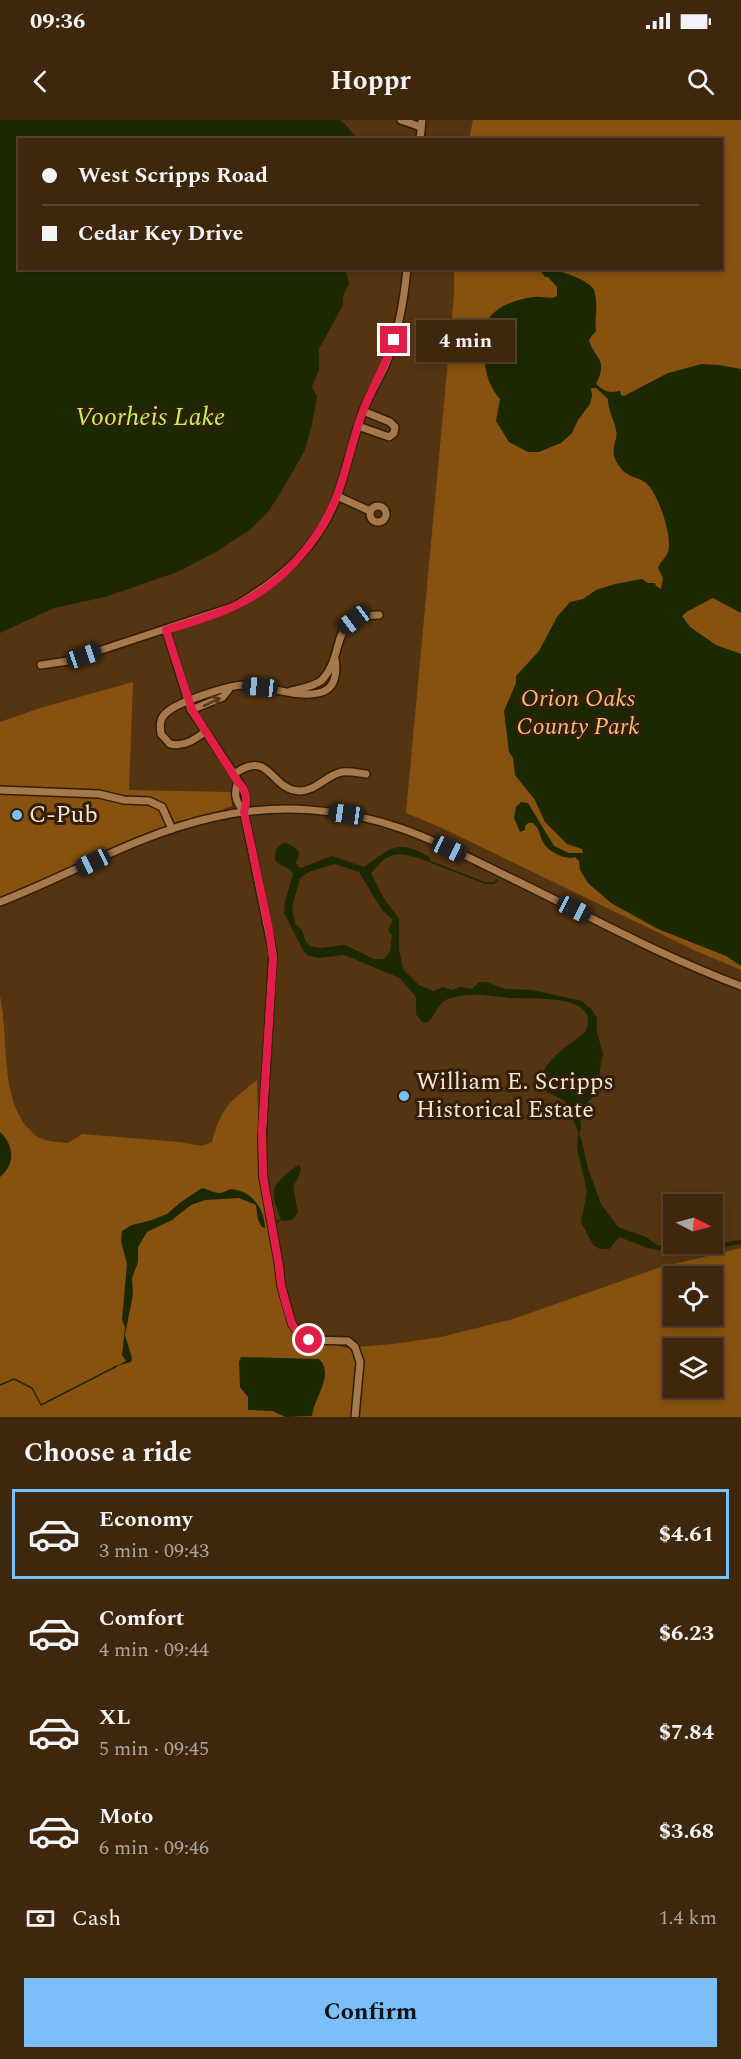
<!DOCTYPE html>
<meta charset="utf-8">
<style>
:root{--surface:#3f270d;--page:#462f16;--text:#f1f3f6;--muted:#ada59d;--line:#58442e;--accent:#7abff8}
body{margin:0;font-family:Spectral,serif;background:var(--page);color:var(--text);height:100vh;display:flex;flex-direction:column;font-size:22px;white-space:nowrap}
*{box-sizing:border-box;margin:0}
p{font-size:20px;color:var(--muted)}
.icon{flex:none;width:33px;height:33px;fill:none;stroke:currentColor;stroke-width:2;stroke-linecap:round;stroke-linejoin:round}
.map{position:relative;height:1297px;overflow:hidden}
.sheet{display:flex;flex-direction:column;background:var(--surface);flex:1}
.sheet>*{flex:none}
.top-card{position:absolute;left:18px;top:18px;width:705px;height:132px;border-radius:0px;box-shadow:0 3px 9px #0003,0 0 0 2px var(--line);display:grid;align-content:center;height:132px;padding:0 24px;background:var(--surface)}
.needle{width:39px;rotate:96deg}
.fabs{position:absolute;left:663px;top:1074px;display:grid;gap:12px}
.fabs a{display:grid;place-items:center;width:60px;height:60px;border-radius:0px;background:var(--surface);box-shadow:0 3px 9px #0003,0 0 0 2px var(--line);font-size:30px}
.end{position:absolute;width:27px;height:27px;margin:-14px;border:8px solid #e11d48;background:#fff;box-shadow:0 0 0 3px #fff}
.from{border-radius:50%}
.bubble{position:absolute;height:42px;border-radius:0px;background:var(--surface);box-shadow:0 3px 9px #0003,0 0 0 2px var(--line);font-size:20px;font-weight:700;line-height:42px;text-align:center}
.car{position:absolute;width:18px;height:36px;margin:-18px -9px;border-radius:8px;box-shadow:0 0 4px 2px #0007;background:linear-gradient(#222 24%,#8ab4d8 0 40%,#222 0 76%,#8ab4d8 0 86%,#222 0)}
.top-card b{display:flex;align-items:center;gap:21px;height:57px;font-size:22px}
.top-card b+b{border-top:2px solid var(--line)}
.top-card i{width:15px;height:15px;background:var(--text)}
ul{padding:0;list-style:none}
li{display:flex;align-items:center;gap:18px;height:90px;margin:0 12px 9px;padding:0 12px;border:3px solid transparent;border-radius:0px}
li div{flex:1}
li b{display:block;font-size:22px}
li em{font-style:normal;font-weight:700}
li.active{border-color:var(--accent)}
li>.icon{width:54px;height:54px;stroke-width:1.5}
h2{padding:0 24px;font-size:27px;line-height:72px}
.pay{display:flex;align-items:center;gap:15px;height:66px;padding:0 24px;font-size:22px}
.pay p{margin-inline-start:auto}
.cta{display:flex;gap:12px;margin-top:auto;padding:12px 24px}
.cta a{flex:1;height:69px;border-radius:0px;background:var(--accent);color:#111;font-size:24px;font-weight:700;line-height:69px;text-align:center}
.status{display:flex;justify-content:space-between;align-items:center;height:42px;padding:0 30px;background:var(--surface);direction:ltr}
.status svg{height:16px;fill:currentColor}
header{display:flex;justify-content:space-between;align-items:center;height:78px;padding:0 24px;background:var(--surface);font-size:27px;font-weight:700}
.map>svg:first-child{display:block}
</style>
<div class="status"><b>09:36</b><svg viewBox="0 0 49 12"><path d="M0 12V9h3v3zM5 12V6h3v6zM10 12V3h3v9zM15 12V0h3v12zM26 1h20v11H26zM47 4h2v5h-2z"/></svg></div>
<header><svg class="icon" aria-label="back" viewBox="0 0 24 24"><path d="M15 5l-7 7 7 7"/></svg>Hoppr<svg class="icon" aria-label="search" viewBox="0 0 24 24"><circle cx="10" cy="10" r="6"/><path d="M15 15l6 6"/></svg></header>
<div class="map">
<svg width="741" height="1297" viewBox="0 0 741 1297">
<rect width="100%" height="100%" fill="#543411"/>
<g fill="#87520f" fill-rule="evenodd">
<path d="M473,0h268v850l-45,-19 -254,-123 -36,-15 48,-518v-22l-3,-4 271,-1v-128l-253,-1z"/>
<path d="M133,562l-4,108 102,2 1,14 -34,12 -20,3 -178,76v-175l40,-14z"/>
<path d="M0,876c9,43 0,97 26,130 4,4 9,10 14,12 8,4 19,4 28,5l14,-9 97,8 23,4 10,-4c9,-35 18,-40 45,-62l3,99 19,117 12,31 10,12 13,5h18l14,4 47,-4 48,-7 72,-18 148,-52 80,-19v169h-741zM674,1156h38v40h-38zM674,1228h38v40h-38z"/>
</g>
<g fill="#1c2802" fill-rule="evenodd">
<path d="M0,0h340l6,5 11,14 -337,1v128h325l4,16 -6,12v9l-24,44v20l-7,18 5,10 -5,28 -8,27 -26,45 -11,16 -19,18 -32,21 -39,20 -72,25 -51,11 -54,25z"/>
<path d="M520,149c9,-1 19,-1 28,-1 10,2 42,12 46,22 5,17 0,26 2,41l-6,7 -1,3c8,20 19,19 7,43 9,8 13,9 24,7l1,4 3,1 44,-23 34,-9 17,1 22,4v244l-28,-15 -25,13 -6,5 8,11 26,18 25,9v312l-15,-10 -68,-27 -47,-26 -23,-20 -8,-13 -1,-9 -4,-4c-9,4 -29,-6 -33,-17 -3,-7 -2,-11 -9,-17h-5l-3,3v4l-5,2 -6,-14 2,-11 5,-5 7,1 26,43 15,7h14l-1,-4 -15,-5 -22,-22 -10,-22 -20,-25 -2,-17 -4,-6 -5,-41 12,-28v-7l23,-25 18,-34 13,-15 13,-3 13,-9 19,-6 27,-5 6,4h7l1,3 5,3 2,-11 -5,-10c2,-6 7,-9 10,-16 5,-15 -10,-59 -22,-69 -9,-7 -19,-5 -27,-17 -12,-17 0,-24 -3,-36 -2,-11 -8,-19 -8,-31l-12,-11h-5l1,8 -2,8 -12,16 -6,13 -11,10 -22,9h-11l-19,-10 -13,-21 4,-22c-9,-10 -15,-25 -15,-38 0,-3 2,-6 2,-9 0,-7 -4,-11 -4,-18 2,-25 31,-35 52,-37 8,-1 16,3 22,-1v-9l-9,-10h-3l-4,-5z"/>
<path d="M283,723l6,1 9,6 1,5 -3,8 2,4 3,1 31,-12 32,11c26,-18 32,-29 65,-10l2,5c-29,-8 -38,-16 -60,11l12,24 16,22v30l4,20 16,16 14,6 10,-4 9,3 8,-3 12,2 7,-7h7l19,7 27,1 50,11 9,8 6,8v15l6,22 -3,15 1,19 -19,20 -2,7 1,13 -2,7 2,3 7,30 13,36 17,23 28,10 11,8 25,5 59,-10v4l-61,11 -32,-7 -29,-11 -10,12h-9l-7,-4 -12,-23 6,-31 -10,-42 1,-18 -13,-30 -18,-9 -6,-14c6,-22 30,-33 45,-47 15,-39 -56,-31 -75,-33 -23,-2 -37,-6 -60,0 -14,3 -14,18 -25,25l-4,-1 -6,-8v-17l-16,-19 -53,-22 -4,-1 -25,3 -11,-3 -3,-3 -20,-39 1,-11 8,-28c-3,-8 -13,-7 -18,-14l1,-11zM335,744l24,8 23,38 11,10 -5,10 4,5 -2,17 -6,7h-10l-29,-14 -25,3 -10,-2 -4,-4 -4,-12 -7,-6 -3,-17 8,-29 11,-7z"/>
<path d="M0,1012c14,13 16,32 0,45z"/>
<path d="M299,1045l2,3 -2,8 -6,10 5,27 -6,7 -9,1c-5,-5 -11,-26 -9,-32 2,-6 19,-22 25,-24z"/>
<path d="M202,1068c13,3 15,9 28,1 21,1 34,18 35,39l-3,-1 -4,-7 -2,-15 -17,-7 -34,2 -14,5 -19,15 -25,12 -9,15v15l-6,16 1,16 -8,41 7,23 -1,4 -14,4 9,-5 -4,-6 3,-27 -3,-9 5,-55 -6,-23 1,-10 10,-6 20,-5 15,-6 14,-12z"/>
<path d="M241,1237l78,2c16,16 -5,38 -7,57l-27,1 -12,-6 -25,-1v-13l-8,-10 -1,-25z"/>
</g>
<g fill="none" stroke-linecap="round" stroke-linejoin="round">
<g stroke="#1c2802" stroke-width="1.5">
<path d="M431,742l54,21h9l3,-3"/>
<path d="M277,1102l4,-3"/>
<path d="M0,1265l14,-6 18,9 9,17 76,-39"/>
</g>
<defs>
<g id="minor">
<path d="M401,0l20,7"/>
<path d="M420,20l2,-20"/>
<path d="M358,306l31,11 5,-4 1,-6 -5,-5 -27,-11"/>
<path d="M337,376l33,15"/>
<circle cx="378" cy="394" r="8"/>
<path d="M166,510l25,80 43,64c8,16 16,18 10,38"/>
<path d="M41,545l27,-4 167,-55c46,-27 85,-60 103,-112 9,-27 15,-56 25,-83 6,-16 15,-30 22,-45 13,-31 19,-64 22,-98"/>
<path d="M291,571c9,-2 24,-5 31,-11 25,-26 5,-66 57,-65"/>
<path d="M191,590l32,-13 6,-8"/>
<path d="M205,612c-11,8 -21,15 -35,12l-9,-10c-1,-7 -2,-15 5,-21 11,-11 63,-28 78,-28 30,0 100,33 91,-26"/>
<path d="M234,654c37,-26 35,15 65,17 18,0 27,-16 43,-19 8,-1 16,1 24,2"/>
<path d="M238,662c-5,12 -2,20 6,30l29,142 -11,185 1,37 16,90 2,19 11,39 7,9 10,7 39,1 7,6 5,15 -5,55"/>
<path d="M0,670l99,4 25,6 25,1 13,6 10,22"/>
<path d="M0,782c72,-28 140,-69 215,-85 62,-14 129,-9 188,12 39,14 75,33 112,51 74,36 148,77 226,106"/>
</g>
</defs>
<use href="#minor" stroke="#331d05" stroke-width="10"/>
<use href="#minor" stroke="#a6794c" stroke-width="7"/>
</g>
<defs><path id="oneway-shaft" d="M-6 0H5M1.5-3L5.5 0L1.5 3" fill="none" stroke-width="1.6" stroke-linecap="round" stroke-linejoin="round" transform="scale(1.5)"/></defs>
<use stroke="#543a1f" href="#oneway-shaft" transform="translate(212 582) rotate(-25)"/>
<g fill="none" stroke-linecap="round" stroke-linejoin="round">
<path stroke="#e11d48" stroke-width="8" d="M309,1220l-10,-6 -7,-10 -6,-20 -5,-19 -2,-19 -16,-90 -1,-46 11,-171 -4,-30 -25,-117c4,-13 3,-21 -6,-30l-46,-72 -26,-80c23,-7 47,-14 69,-24 45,-21 82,-61 101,-108 11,-28 16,-58 27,-87 9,-24 23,-46 31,-71"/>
</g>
<g fill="#7abff8" stroke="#311f0c" stroke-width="2">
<circle cx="17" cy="695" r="6"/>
<circle cx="404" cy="976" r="6"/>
</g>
<g text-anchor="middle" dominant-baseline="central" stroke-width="6" stroke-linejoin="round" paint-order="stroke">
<g font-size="24" font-style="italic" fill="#faba79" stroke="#311f0c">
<text x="578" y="579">Orion Oaks<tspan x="578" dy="28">County Park</tspan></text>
</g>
<g font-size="24" fill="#fce3cc" stroke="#311f0c" text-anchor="start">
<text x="29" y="695">C-Pub</text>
<text x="416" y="962">William E. Scripps<tspan x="416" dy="28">Historical Estate</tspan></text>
</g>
<g font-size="26" font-style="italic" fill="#c1f25b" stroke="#311f0c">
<text x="150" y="297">Voorheis Lake</text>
</g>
</g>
</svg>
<div class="fabs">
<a><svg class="needle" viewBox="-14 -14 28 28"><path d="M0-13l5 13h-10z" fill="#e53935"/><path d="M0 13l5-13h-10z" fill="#ada59d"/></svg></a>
<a><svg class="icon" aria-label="locate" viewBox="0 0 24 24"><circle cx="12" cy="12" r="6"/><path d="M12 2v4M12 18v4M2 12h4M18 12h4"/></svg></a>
<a><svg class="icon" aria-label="layers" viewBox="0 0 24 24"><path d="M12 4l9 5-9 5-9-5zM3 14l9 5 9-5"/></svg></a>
</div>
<i class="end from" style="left:309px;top:1220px"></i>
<i class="end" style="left:394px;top:220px"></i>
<div class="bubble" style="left:416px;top:200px;width:99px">4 min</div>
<i class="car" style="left:354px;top:500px;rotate:233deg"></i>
<i class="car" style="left:84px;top:536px;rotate:71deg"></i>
<i class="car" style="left:260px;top:567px;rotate:276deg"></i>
<i class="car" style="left:346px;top:694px;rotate:278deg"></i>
<i class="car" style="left:449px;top:729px;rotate:115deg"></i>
<i class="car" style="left:93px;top:742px;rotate:245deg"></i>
<i class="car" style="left:574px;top:789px;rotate:116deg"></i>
<div class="top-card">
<b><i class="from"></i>West Scripps Road</b>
<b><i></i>Cedar Key Drive</b>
</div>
</div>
<section class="sheet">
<h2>Choose a ride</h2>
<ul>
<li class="active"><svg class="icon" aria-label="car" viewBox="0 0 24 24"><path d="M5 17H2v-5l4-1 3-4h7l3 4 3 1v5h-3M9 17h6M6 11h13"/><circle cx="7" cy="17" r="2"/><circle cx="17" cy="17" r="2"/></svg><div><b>Economy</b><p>3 min · 09:43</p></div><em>$4.61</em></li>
<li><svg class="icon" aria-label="car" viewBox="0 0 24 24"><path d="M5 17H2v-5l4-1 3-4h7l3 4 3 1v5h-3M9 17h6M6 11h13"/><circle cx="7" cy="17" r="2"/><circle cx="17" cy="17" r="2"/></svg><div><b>Comfort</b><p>4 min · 09:44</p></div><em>$6.23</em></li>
<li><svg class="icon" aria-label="car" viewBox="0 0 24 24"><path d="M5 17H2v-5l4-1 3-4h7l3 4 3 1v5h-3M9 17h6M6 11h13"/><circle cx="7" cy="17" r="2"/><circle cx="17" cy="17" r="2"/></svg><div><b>XL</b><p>5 min · 09:45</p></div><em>$7.84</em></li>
<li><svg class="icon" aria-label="car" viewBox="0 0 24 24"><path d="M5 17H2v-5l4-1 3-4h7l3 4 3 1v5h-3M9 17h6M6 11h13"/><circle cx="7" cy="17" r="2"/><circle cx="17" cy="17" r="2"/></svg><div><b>Moto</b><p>6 min · 09:46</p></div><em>$3.68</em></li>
</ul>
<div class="pay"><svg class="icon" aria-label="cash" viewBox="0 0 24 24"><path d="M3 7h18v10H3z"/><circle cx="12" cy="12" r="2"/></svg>Cash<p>1.4 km</p></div>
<div class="cta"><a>Confirm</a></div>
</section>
